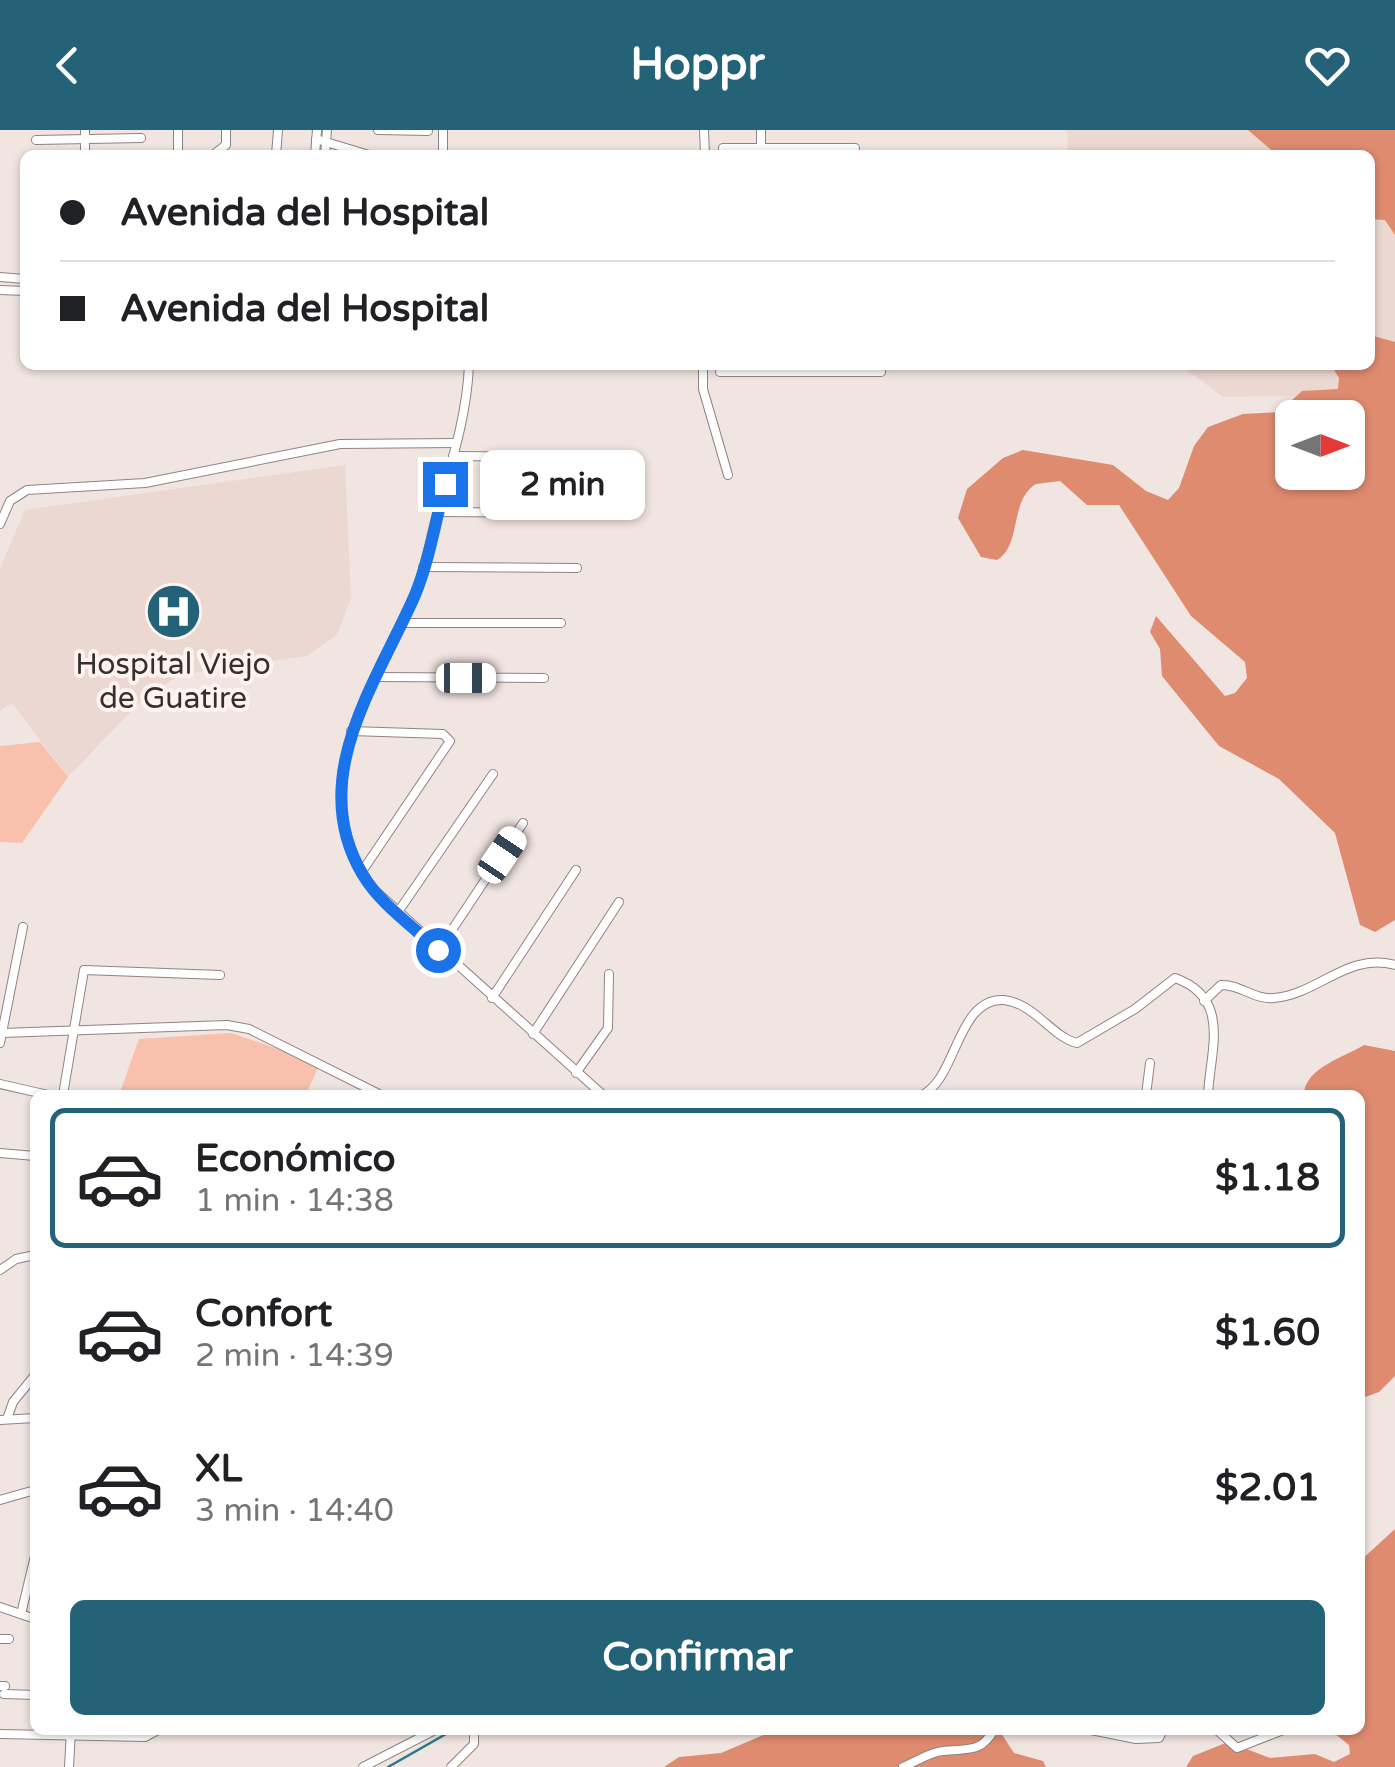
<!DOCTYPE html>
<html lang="es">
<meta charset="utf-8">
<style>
:root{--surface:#fff;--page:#f6f6f6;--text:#202124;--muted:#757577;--line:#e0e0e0;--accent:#246278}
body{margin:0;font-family:"Varela Round",sans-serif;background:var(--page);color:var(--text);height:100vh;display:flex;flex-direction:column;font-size:38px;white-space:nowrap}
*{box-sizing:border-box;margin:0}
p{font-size:32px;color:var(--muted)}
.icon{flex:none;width:55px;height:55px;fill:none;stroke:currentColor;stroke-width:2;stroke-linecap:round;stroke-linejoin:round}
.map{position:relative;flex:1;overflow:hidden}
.side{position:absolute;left:30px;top:960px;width:1335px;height:645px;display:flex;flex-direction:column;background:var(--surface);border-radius:15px;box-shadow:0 2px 8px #0004}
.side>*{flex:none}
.guide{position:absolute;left:20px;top:20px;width:1355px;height:220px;border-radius:15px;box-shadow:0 2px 8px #0004;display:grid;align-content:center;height:220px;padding:0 40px;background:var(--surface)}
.needle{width:65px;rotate:90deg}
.controls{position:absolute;left:1275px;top:270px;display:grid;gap:20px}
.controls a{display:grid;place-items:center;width:90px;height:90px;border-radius:15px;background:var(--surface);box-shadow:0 2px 8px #0004;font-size:50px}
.end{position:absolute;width:45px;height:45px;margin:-22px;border:12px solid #1a73e8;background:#fff;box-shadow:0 0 0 5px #fff}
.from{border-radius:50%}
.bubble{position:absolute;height:70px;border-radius:15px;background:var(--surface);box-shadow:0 2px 8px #0004;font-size:32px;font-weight:700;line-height:70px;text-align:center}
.car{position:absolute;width:30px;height:60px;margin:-30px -15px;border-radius:12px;box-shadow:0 0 8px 2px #0007;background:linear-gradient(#fff 24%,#345 0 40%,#fff 0 76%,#345 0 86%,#fff 0)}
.guide b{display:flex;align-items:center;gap:35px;height:95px;font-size:38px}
.guide b+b{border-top:2px solid var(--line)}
.guide i{width:25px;height:25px;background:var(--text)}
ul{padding:18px 0 0;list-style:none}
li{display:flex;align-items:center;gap:30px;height:140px;margin:0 20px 15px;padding:0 20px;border:5px solid transparent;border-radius:15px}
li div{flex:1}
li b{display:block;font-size:38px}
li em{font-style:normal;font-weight:700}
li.current{border-color:var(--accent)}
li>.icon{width:90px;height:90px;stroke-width:1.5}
.button{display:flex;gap:20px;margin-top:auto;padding:20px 40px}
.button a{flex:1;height:115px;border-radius:15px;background:var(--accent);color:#fff;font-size:40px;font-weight:700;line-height:115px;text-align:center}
header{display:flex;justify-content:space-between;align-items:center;height:130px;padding:0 40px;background:var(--accent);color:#fff;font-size:45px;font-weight:700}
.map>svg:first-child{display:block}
</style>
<header><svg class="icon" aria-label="back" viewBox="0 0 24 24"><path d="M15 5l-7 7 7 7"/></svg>Hoppr<svg class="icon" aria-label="heart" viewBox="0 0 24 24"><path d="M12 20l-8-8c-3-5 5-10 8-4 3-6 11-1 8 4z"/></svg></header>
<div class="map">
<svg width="1395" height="1637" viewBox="0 0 1395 1637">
<rect width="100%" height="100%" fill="#f1e5e1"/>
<g fill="#ebd8d1">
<path d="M1067,0h328v264l-172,3 -43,-32h190v-210h-302z"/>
<path d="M345,335l6,133 -14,37 -30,21 -128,19 -42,30 -69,72 -56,-74 -12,8v-143l25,-58z"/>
</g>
<g fill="#f9c0ad">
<path d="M40,612l28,35 -46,66 -22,-1v-96z"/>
<path d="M231,903l89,30 -14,32h-187l20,-56z"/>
</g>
<g fill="#df8b70" fill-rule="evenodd">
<path d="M1248,0h147v105l-10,-15 -15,-1v-64h-93z"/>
<path d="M1370,205l25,7v578l-20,12 -15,-7 -25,-92 -56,-54 -60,-33 -57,-70 -2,-27 -10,-17 6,-16 69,80 10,-3 12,-15 -2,-16 -54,-46 -72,-111h-32l-27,-24 -24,3c-27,16 -14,62 -39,76l-16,-3 -23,-39 9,-29 36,-31 20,-8 90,15 33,26 22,9 11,-12 15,-42 14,-19 35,-13 36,-2 23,-21 36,-2 1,-11 -8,-13h39zM1292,288h56v54h-56z"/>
<path d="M1364,915l31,6v325l-16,16 -19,7v-304h-56c0,-27 41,-38 60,-50z"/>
<path d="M1395,1399v238h-209l7,-11 35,-14 42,16 45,-4 19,8 16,-8 -1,-9 -19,-15h30v-169z"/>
<path d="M775,1600h224l15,23 29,8 3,6h-382l15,-10 42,-4z"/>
</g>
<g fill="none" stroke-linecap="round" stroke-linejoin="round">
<path stroke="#2c7992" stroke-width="2.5" d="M388,1637l65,-37"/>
<defs>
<g id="minor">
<path d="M85,0v25"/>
<path d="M178,0v25"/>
<path d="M378,0l50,1"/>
<path d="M704,0l1,25"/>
<path d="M761,0v25"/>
<path d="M316,9l53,16"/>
<path d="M36,10l105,-2"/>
<path d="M723,18h132"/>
<path d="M213,25l13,-10v-15"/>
<path d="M276,25l2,-25"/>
<path d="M315,25l2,-25"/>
<path d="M325,25l2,-25"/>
<path d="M443,25v-25"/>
<path d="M0,147l25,2"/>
<path d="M0,160l25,1"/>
<path d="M469,235c-2,51 -18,99 -32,149 -7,26 -12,55 -22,80 -40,97 -114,188 -45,292l233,209"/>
<path d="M703,235v24l25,86"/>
<path d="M720,242h161"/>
<path d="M453,326l149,1"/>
<path d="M438,382l155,1"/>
<path d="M0,394l10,-23 17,-11 118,-7 195,-39 116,-1"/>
<path d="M423,437l154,1"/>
<path d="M402,493h159"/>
<path d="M376,547l168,1"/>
<path d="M351,601l92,3 7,7 -89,132"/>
<path d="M398,782l95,-138"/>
<path d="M438,821l85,-128"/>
<path d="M492,868l84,-128"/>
<path d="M1204,871l17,-16c19,-1 33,15 53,13 45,-4 73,-46 121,-33"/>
<path d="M2,903l225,-8 22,4 132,66"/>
<path d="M533,904l86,-132"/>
<path d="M0,913l23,-116"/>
<path d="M576,943l32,-45 1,-54"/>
<path d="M0,954l48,11"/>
<path d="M63,965l21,-125 136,5"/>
<path d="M922,965c35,-16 35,-98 82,-95 30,3 48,37 73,43l58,-34 40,-31c57,20 35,73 33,117"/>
<path d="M1146,965l4,-32"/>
<path d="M0,1023l35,3"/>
<path d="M0,1140l16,-11 19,-4"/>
<path d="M7,1289l6,-17 22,-27"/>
<path d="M0,1290l35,-2"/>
<path d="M0,1370l35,-10"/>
<path d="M0,1477l35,12"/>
<path d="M21,1484l14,-58"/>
<path d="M0,1509h9"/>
<path d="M0,1556h5"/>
<path d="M4,1564l31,1"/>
<path d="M1091,1600l45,9 23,-1 4,-8"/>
<path d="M1217,1600l20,18 46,-18"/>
<path d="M0,1604l145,3 13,-7"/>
<path d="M69,1637l2,-37"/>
<path d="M363,1637l72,-37"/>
<path d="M451,1637l23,-23v-14"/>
<path d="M903,1637c12,-5 27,-15 40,-16 24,-3 37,3 51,-21"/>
</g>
</defs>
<use href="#minor" stroke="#8f8481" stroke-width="10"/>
<use href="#minor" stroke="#fff" stroke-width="8"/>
</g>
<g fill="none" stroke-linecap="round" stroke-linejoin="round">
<path stroke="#1a73e8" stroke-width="12" d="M438,820c-24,-23 -58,-46 -75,-75 -58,-96 14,-193 52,-280 14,-34 21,-75 30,-111"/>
</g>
<defs>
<symbol id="hospital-disc" viewBox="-11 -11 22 22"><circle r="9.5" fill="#246278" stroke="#fef3ef"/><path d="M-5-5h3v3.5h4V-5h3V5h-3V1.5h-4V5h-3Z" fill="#fff"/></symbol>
</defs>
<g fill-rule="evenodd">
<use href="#hospital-disc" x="142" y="450" width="63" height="63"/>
</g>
<g text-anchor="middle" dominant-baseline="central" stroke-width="8" stroke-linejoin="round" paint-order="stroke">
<g font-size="30" fill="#34302e" stroke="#fef3ef">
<text x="173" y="534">Hospital Viejo<tspan x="173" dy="34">de Guatire</tspan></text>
</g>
</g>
</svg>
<div class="controls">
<a><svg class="needle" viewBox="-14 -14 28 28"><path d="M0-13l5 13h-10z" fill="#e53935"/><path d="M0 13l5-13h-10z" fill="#757577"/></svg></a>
</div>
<i class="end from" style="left:438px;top:820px"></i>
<i class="end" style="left:445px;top:354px"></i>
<div class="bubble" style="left:480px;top:320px;width:165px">2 min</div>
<i class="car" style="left:466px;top:548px;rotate:90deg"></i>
<i class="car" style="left:502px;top:725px;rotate:34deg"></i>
<div class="guide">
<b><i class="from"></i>Avenida del Hospital</b>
<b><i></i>Avenida del Hospital</b>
</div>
<section class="side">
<ul>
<li class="current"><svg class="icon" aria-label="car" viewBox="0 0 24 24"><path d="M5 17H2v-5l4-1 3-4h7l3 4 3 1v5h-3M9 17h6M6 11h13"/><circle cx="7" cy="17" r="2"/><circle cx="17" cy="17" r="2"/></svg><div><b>Económico</b><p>1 min · 14:38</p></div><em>$1.18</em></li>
<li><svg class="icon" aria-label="car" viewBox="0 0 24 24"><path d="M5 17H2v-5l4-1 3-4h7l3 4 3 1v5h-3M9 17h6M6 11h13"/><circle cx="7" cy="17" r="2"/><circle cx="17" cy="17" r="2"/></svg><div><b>Confort</b><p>2 min · 14:39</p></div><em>$1.60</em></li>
<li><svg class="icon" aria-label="car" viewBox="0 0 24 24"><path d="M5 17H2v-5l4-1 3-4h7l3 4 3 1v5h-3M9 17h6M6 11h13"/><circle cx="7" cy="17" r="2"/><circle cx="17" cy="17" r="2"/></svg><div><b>XL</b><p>3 min · 14:40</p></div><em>$2.01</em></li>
</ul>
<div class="button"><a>Confirmar</a></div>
</section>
</div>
